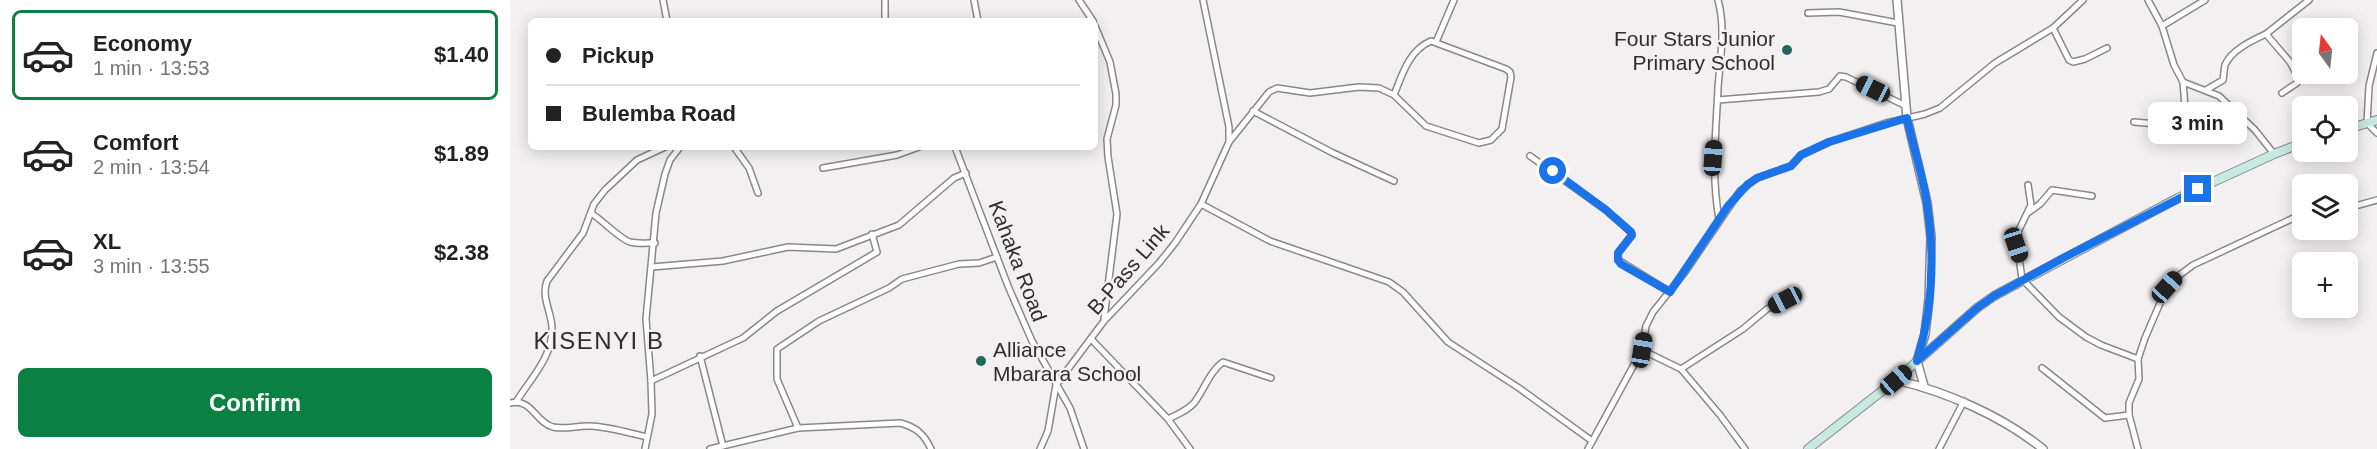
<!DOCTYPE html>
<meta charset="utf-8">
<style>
:root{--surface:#fff;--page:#f6f6f6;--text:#222;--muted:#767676;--line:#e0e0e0;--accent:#0b8043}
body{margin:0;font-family:Arial,sans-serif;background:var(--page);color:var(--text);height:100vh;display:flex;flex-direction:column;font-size:22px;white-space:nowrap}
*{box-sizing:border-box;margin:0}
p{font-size:20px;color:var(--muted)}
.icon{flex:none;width:33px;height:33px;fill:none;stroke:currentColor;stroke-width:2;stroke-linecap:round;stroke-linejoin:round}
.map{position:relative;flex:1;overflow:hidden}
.drawer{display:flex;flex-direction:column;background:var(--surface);width:510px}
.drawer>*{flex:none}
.banner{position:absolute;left:18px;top:18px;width:570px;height:132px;border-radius:9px;box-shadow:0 3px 15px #0003;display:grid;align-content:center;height:132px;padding:0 18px;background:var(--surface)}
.needle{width:39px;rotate:345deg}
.tools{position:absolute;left:1782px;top:18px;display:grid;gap:12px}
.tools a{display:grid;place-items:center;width:66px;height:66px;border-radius:9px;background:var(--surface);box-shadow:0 3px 15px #0003;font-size:30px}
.end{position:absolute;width:27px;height:27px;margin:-14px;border:8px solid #1a73e8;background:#fff;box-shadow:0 0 0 3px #fff}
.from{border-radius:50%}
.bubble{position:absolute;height:42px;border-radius:9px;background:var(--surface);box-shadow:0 3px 15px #0003;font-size:20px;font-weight:700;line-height:42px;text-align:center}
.car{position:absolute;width:18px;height:36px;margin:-18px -9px;border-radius:8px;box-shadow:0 0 4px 2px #0007;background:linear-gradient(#222 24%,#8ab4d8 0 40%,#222 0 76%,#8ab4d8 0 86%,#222 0)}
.banner b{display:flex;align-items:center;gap:21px;height:57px;font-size:22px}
.banner b+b{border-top:2px solid var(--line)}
.banner i{width:15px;height:15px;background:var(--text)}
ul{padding:10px 0 0;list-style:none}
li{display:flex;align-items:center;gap:18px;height:90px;margin:0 12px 9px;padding:0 6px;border:3px solid transparent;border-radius:9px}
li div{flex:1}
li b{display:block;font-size:22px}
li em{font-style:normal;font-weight:700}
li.current{border-color:var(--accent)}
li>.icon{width:54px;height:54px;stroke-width:1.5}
.primary-button{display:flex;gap:12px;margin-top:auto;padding:12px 18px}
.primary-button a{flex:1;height:69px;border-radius:9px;background:var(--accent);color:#fff;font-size:24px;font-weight:700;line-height:69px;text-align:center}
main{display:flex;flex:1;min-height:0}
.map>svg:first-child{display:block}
</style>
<main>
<section class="drawer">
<ul>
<li class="current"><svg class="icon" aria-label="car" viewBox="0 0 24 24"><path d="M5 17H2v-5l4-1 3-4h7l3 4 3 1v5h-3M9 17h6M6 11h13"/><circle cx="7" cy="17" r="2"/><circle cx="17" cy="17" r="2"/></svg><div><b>Economy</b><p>1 min · 13:53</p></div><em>$1.40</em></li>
<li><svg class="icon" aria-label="car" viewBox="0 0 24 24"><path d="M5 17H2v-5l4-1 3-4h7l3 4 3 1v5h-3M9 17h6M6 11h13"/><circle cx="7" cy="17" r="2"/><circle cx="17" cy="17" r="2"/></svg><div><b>Comfort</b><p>2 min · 13:54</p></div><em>$1.89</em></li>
<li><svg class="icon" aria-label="car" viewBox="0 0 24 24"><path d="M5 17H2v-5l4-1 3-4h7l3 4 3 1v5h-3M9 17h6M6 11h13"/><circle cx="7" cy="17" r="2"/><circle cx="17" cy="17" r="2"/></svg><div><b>XL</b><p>3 min · 13:55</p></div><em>$2.38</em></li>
</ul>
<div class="primary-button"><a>Confirm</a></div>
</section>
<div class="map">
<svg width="1867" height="449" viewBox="0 0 1867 449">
<rect width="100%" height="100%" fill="#f3f0f2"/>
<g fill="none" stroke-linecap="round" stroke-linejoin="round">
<defs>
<g id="minor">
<path d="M153,0l4,21"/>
<path d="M375,0v21"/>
<path d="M464,0l4,21"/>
<path d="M569,0l14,21"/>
<path d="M1208,0c8,29 2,59 0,88 -2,46 -7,85 1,131"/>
<path d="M1298,13l31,-1 59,11"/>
<path d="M585,26l15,36 6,32v11l-9,34 1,18 9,57 -13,105"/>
<path d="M1652,26l43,-26"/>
<path d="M1543,28l16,32 4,2 12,-3 22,-11"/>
<path d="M926,42l18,-42"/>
<path d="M1867,53l-8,33 -2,37 10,10"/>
<path d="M1673,82l36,14 36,34 19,24"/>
<path d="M1696,90l17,-10c1,-5 1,-11 2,-15 6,-15 28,-25 41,-31"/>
<path d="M1772,93l15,-10 2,-4 -9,-17 -24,-28 43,-34"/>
<path d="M1208,100l101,-8 10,-3 11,-13 6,1 60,29"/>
<path d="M743,111l80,42 61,28"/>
<path d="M1624,122l45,4 6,-19 -2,-25 -9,-17 -12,-39 -14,-26"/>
<path d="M719,142l40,-50 8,-4 33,5 49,-6 20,1 15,7 32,31 53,17 12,-3 11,-11 9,-52 -1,-5 -4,-3 -75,-28c-22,9 -29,34 -37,54"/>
<path d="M224,147l15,21 9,25"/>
<path d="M445,147l53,139 24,55 38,67 14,41"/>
<path d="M1020,156l76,54 25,22 1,3 -14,18v7l52,32"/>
<path d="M313,168l74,-13 22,-8"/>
<path d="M1518,185l3,20 -15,31 6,43 37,38 27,20 15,8 37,14"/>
<path d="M691,204l69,37 119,41 14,10 45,50 71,46 73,53"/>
<path d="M1838,208l29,-8"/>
<path d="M1519,212l11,-8 12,-14 40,6"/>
<path d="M81,213c11,7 29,26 39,29 8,2 17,1 25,1"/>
<path d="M142,267l71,-6 65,-14 48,2 63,-24 55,-47 12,-5"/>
<path d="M581,339l77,80 22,30"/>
<path d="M1132,350l39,19 39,46 25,34"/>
<path d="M190,356l23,90"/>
<path d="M1532,368l63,50 24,-3"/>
<path d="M1171,369l62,-40 24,-20 18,-9"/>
<path d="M141,381l92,-43 34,-27 100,-59 -5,-18"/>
<path d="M6,402c15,-24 37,-45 36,-75 -1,-16 -11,-30 -5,-46l36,-48 11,-29 11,-14 32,-30 28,-13"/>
<path d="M0,403c22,-5 25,19 43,24 13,3 25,-2 38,-1 19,1 38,7 56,11"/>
<path d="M658,419c10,-5 19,-8 26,-16 10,-13 16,-32 29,-41l48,16"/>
<path d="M288,428l-21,-49v-30l42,-28 70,-33 13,-9 57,-15 20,-1 18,-6"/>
<path d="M135,449l7,-35 -1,-33 -5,-62 10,-106 9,-39 5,-14 10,-13"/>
<path d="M200,449l88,-21 102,-5c16,4 24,11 31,26"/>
<path d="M530,449l8,-18 8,-46 48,-64 55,-58 16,-20 26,-39 28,-62v-15l-26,-127"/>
<path d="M1078,449l54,-99 4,-24 7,-14 32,-40 55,-81 17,-13 34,-12 10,-11 28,-13 57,-19 39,-9 15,-6 55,-45 58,-35 30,-28"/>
<path d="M1429,449l25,-48"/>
<path d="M1628,449l-9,-34v-12l10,-24 -1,-20 7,-21 22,-51 10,-10 16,-12 109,-51"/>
</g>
<g id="tertiary">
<path d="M1387,0l10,118 20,85 4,34 -2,62 -4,35 -8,27 7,25"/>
<path d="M1386,380c51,12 106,36 147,69"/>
</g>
<g id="secondary">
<path d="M1838,129l29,-9"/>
<path d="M1298,449l88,-69 81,-72 17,-12 184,-98 96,-44 28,-11"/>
</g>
</defs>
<use href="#minor" stroke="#8a8789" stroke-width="8"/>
<use href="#tertiary" stroke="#8a8789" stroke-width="10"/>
<use href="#secondary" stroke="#8a8789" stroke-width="10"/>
<use href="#minor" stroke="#fff" stroke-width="5"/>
<use href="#tertiary" stroke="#fff" stroke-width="7"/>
<use href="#secondary" stroke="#c7e9e2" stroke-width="8"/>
</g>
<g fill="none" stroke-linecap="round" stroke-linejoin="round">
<path stroke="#1a73e8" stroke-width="8" d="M1043,171l53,39 25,22 1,3 -14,18v7l3,4 49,28 58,-86 20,-22 9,-6 34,-12 10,-11 28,-13 78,-24c6,29 16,57 20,86 8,52 5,107 -10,157l60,-53 17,-12 71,-39 133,-68"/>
</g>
<g fill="#226759" stroke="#f3f0f2" stroke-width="2">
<circle cx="1277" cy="50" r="6"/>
<circle cx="471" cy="361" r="6"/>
</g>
<g text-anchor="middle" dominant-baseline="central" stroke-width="4.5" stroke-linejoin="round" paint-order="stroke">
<g font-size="21" fill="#2f2e2f" stroke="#f3f0f2" text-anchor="end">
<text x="1265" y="38">Four Stars Junior<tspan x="1265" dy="24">Primary School</tspan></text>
<text x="483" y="349" text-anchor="start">Alliance<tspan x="483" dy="24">Mbarara School</tspan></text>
</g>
<g font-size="21" fill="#2f2e2f" stroke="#f3f0f2">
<text transform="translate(508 261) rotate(69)">Kahaka Road</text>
<text transform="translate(618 269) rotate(-49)">B-Pass Link</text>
</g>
<g font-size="24" letter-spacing="1.5" fill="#2f2e2f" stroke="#f3f0f2">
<text x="89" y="340">KISENYI B</text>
</g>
</g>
</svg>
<div class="tools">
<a><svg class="needle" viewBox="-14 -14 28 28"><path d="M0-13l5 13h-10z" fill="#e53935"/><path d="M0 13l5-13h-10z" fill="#767676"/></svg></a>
<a><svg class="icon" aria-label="locate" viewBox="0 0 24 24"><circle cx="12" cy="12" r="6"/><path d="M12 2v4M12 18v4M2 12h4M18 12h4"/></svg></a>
<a><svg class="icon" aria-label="layers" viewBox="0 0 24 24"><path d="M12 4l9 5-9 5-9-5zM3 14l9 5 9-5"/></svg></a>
<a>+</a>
</div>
<i class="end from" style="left:1043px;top:171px"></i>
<i class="end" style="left:1688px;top:189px"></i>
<div class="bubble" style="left:1638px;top:102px;width:99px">3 min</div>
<i class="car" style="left:1363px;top:89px;rotate:296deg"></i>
<i class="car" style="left:1203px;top:158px;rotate:4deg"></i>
<i class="car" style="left:1506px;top:245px;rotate:162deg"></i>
<i class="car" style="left:1657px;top:287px;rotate:42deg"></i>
<i class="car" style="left:1275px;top:300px;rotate:242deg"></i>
<i class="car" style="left:1132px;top:350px;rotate:9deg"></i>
<i class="car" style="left:1386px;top:380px;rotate:49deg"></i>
<div class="banner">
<b><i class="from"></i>Pickup</b>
<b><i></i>Bulemba Road</b>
</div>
</div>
</main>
